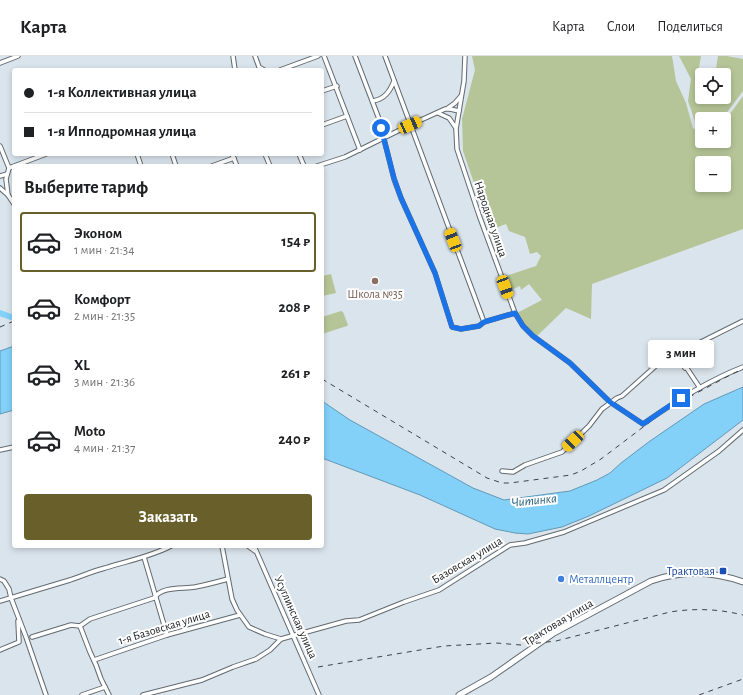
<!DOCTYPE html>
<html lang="ru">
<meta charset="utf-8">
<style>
:root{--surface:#fff;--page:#f6f6f6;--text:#202124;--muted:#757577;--line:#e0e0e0;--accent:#685f2b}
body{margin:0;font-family:"Alegreya Sans",sans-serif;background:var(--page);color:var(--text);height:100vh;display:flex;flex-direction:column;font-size:15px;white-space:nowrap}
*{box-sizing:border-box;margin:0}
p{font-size:13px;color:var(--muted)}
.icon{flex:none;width:22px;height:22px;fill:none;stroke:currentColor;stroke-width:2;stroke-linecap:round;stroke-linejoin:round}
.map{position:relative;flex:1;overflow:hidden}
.panel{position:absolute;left:12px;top:108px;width:312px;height:384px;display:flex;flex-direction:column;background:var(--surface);border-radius:4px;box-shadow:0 2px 6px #0003}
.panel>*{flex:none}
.top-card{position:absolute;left:12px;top:12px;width:312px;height:88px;border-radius:4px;box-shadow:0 2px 6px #0003;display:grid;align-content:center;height:88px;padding:0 12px;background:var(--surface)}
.buttons{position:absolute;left:695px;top:12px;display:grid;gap:8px}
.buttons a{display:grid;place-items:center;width:36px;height:36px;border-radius:4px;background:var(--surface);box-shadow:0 2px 6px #0003;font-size:20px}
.end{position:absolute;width:18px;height:18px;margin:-9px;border:5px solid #1a73e8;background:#fff;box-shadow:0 0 0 2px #fff}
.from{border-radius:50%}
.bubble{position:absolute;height:28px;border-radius:4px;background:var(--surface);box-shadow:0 2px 6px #0003;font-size:13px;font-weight:700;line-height:28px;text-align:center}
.car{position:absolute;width:12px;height:24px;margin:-12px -6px;border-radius:5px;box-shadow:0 0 3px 1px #0007;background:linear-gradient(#f5c518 24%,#345 0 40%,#f5c518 0 76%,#345 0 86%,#f5c518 0)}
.top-card b{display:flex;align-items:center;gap:14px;height:38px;font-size:15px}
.top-card b+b{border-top:1px solid var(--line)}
.top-card i{width:10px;height:10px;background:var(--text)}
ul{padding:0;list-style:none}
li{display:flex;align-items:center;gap:12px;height:60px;margin:0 8px 6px;padding:0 4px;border:2px solid transparent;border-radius:4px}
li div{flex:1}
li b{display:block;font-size:15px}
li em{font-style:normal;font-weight:700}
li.current{border-color:var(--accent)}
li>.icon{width:36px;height:36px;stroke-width:1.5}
h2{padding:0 12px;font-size:18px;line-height:48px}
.primary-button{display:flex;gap:8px;margin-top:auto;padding:8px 12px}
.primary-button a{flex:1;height:46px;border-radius:4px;background:var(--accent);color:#fff;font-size:16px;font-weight:700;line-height:46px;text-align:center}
header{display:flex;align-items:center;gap:24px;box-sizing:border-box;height:56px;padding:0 20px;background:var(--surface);border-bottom:1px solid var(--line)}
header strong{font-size:19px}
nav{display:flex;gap:22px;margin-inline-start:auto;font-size:14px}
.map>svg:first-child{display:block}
</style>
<header>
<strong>Карта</strong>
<nav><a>Карта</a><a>Слои</a><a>Поделиться</a></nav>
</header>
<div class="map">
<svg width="743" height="639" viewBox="0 0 743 639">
<rect width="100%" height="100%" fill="#dae4ec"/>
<g fill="#b6c597" fill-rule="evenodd">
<path d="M472,0h200l4,25 10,22 7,25 4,3 5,2v5l-5,-2 -2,7 9,3 2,-5h18v-19l19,-26v133l-151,55 -1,35 -25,-11 -29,28 -14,-12 -6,-11 25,-13 -13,-16 -8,6 -1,-4 -9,4 -5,-14 30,-10 5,-10 -4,-4 -7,2 -5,-17 -16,-6 -3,-7 -16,6 -27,-79 -1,-32 13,-49zM702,107h22v22h-22z"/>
<path d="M679,0h22l-6,35 2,5 5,3 6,-2h16v-22h-9l3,-19h9l16,3v32l-21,28h-20v10l-5,-2 -9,-26 3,-22z"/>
<path d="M331,218l5,19 -14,3v-20z"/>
<path d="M341,255l2,1 5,13 -1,1 -25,8v-17z"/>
</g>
<g fill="#83d0f9" stroke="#6399b7">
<path d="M14,290v64l-14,4v-63z"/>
<path d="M743,331v33l-76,58 -78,38 -27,11 -34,7 -13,-1 -20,-4 -75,-34 -98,-37v-57l28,19 123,68 31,12 66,-9 27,-11 13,-7 11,-10 29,-22 54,-37z"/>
</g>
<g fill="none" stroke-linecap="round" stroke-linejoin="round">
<path stroke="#83d0f9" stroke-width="6" d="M0,257l11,4 3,-1"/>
<defs>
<g id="street">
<path d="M233,0l2,14"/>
<path d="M255,0l4,11 5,3"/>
<path d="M324,0l36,94"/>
<path d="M355,0l24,63 15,60 7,19 34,75 17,54 9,2 18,-3 5,-4 31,-9"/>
<path d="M385,0l99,266"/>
<path d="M465,0l-1,25 -8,48 1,20 22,66 36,98 8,13 10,10 37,27 40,39 33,22c31,-22 64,-43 100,-57"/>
<path d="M0,7l18,-7"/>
<path d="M280,14l38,-14"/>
<path d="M322,35l15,-5"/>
<path d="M373,45c12,-2 17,-10 21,-20"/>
<path d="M448,52l7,-5 6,-7"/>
<path d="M438,57l11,5 7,10"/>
<path d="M322,69l25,-9"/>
<path d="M0,90l9,22 -3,11 2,16 6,9"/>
<path d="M137,98l4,12"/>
<path d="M172,98l4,12"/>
<path d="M232,98l5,12"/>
<path d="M265,98l5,12"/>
<path d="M299,98l5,12"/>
<path d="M212,110l22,-8"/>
<path d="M317,110l28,-9 65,-32 35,-16h5l9,2"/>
<path d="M9,112l37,-14"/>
<path d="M0,120l7,-2"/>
<path d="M0,132l8,7"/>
<path d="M676,299l9,13 1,-1 14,21"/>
<path d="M0,394l14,-3"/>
<path d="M502,415l11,1 12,-7 37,-13 27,-26 13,-17 15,-11 5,-2 37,-33 84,-42"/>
<path d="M222,490l10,53 5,11 12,17 16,7 16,5"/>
<path d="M248,490l7,5"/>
<path d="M254,490l65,149"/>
<path d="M144,501l23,78"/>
<path d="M0,523l4,2 5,8 2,9 15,39 20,58"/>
<path d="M0,545c23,-7 47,-14 70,-21 12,-4 23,-9 35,-12 22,-7 45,-11 66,-22"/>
<path d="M80,570l10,26 6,13 5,14 8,16"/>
<path d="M32,581l39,-12 9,1 10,-7 64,-21c8,-12 28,-9 41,-11 11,-2 22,-5 33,-8"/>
<path d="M0,594l19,-8 -1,-21"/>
<path d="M94,604l73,-25 73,-20"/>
<path d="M82,639l23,-8"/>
<path d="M143,639l59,-15 31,-13 23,-8 14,-9 11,-11 65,-18 13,-1 45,-18 35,-12 71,-45 15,-2 39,-11 100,-42 55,-39 24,-21"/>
</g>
<path id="secondary" d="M459,639l32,-18 63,-44 97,-52c31,-11 62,-10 92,1"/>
</defs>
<use href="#street" stroke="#616a71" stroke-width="5.5"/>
<use href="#secondary" stroke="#616a71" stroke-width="7"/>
<use href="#street" stroke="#fff" stroke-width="3.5"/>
<use href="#secondary" stroke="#fff" stroke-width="5"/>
<g stroke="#3f4347" stroke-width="1" stroke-dasharray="5 5" stroke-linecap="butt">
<path d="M0,271l14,-6"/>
<path d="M322,323l165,99 15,5h8l61,-8 10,-4 20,-12 66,-50 65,-35 11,-5"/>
<path d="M318,611l126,-21 52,-3 25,2 35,-4 114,-29c25,-4 49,-3 73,3"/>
<path d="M699,639l44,-16"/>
</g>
</g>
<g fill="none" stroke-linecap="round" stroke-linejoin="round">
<path stroke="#1a73e8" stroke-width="5" d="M381,72l13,50 7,20 34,75 17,54 9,2 18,-3 5,-4 31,-9 8,13 10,10 37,27 40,39 33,22 38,-26"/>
</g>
<circle fill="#8d6e63" stroke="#fff" stroke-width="1.5" cx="375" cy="225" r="4"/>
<rect fill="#1a4fb4" stroke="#fff" stroke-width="1.5" x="719" y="511" width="8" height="8" rx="2"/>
<circle fill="#3f7fe0" stroke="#fff" stroke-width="1.5" cx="561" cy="523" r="4"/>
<g text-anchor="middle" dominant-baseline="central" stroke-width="4" stroke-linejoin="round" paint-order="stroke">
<g font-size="12" fill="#171a1d" stroke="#fff">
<text transform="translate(491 163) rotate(71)">Народная улица</text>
<text transform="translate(467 504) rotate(-31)">Базовская улица</text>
<text transform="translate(296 561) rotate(66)">Усуглинская улица</text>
<text transform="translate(558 566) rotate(-31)">Трактовая улица</text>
<text transform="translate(164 571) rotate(-17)">1-я Базовская улица</text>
</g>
<g font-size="12" fill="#785e54" stroke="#fff">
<text x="375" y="238">Школа №35</text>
</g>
<g font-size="12" fill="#164399" stroke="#fff" text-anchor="end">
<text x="715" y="515">Трактовая</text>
</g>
<g font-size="12" fill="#366cbe" stroke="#fff" text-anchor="start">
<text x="569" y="523">Металлцентр</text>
</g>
<g font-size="13" font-style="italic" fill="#225d79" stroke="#fff">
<text transform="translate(534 445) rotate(-6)">Читинка</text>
</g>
</g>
</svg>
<div class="buttons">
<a><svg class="icon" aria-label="locate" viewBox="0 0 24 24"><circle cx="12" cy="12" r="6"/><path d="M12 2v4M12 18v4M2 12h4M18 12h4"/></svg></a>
<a>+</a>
<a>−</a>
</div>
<i class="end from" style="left:381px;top:72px"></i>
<i class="end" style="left:681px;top:342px"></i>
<div class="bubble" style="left:648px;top:284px;width:66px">3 мин</div>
<i class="car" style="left:410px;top:69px;rotate:66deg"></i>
<i class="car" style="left:453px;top:184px;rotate:339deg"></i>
<i class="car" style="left:505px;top:231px;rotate:160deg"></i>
<i class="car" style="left:573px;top:385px;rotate:226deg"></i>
<div class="top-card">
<b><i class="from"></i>1-я Коллективная улица</b>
<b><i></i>1-я Ипподромная улица</b>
</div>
<section class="panel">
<h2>Выберите тариф</h2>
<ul>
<li class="current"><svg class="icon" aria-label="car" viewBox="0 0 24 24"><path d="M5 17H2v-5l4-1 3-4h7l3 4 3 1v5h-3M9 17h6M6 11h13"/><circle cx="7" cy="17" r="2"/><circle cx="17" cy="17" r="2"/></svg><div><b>Эконом</b><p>1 мин · 21:34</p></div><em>154 ₽</em></li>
<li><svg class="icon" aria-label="car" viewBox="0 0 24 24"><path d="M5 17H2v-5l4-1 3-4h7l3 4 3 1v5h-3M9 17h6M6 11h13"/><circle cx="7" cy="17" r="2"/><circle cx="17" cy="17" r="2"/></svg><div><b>Комфорт</b><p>2 мин · 21:35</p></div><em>208 ₽</em></li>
<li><svg class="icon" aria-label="car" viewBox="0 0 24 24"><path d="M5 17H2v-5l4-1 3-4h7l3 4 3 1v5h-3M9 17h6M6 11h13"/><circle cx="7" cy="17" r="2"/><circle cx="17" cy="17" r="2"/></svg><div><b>XL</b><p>3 мин · 21:36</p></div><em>261 ₽</em></li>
<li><svg class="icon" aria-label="car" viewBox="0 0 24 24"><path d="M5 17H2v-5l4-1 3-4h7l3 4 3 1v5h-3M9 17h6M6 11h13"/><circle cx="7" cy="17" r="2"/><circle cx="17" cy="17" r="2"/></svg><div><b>Moto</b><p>4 мин · 21:37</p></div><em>240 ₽</em></li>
</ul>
<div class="primary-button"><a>Заказать</a></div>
</section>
</div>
